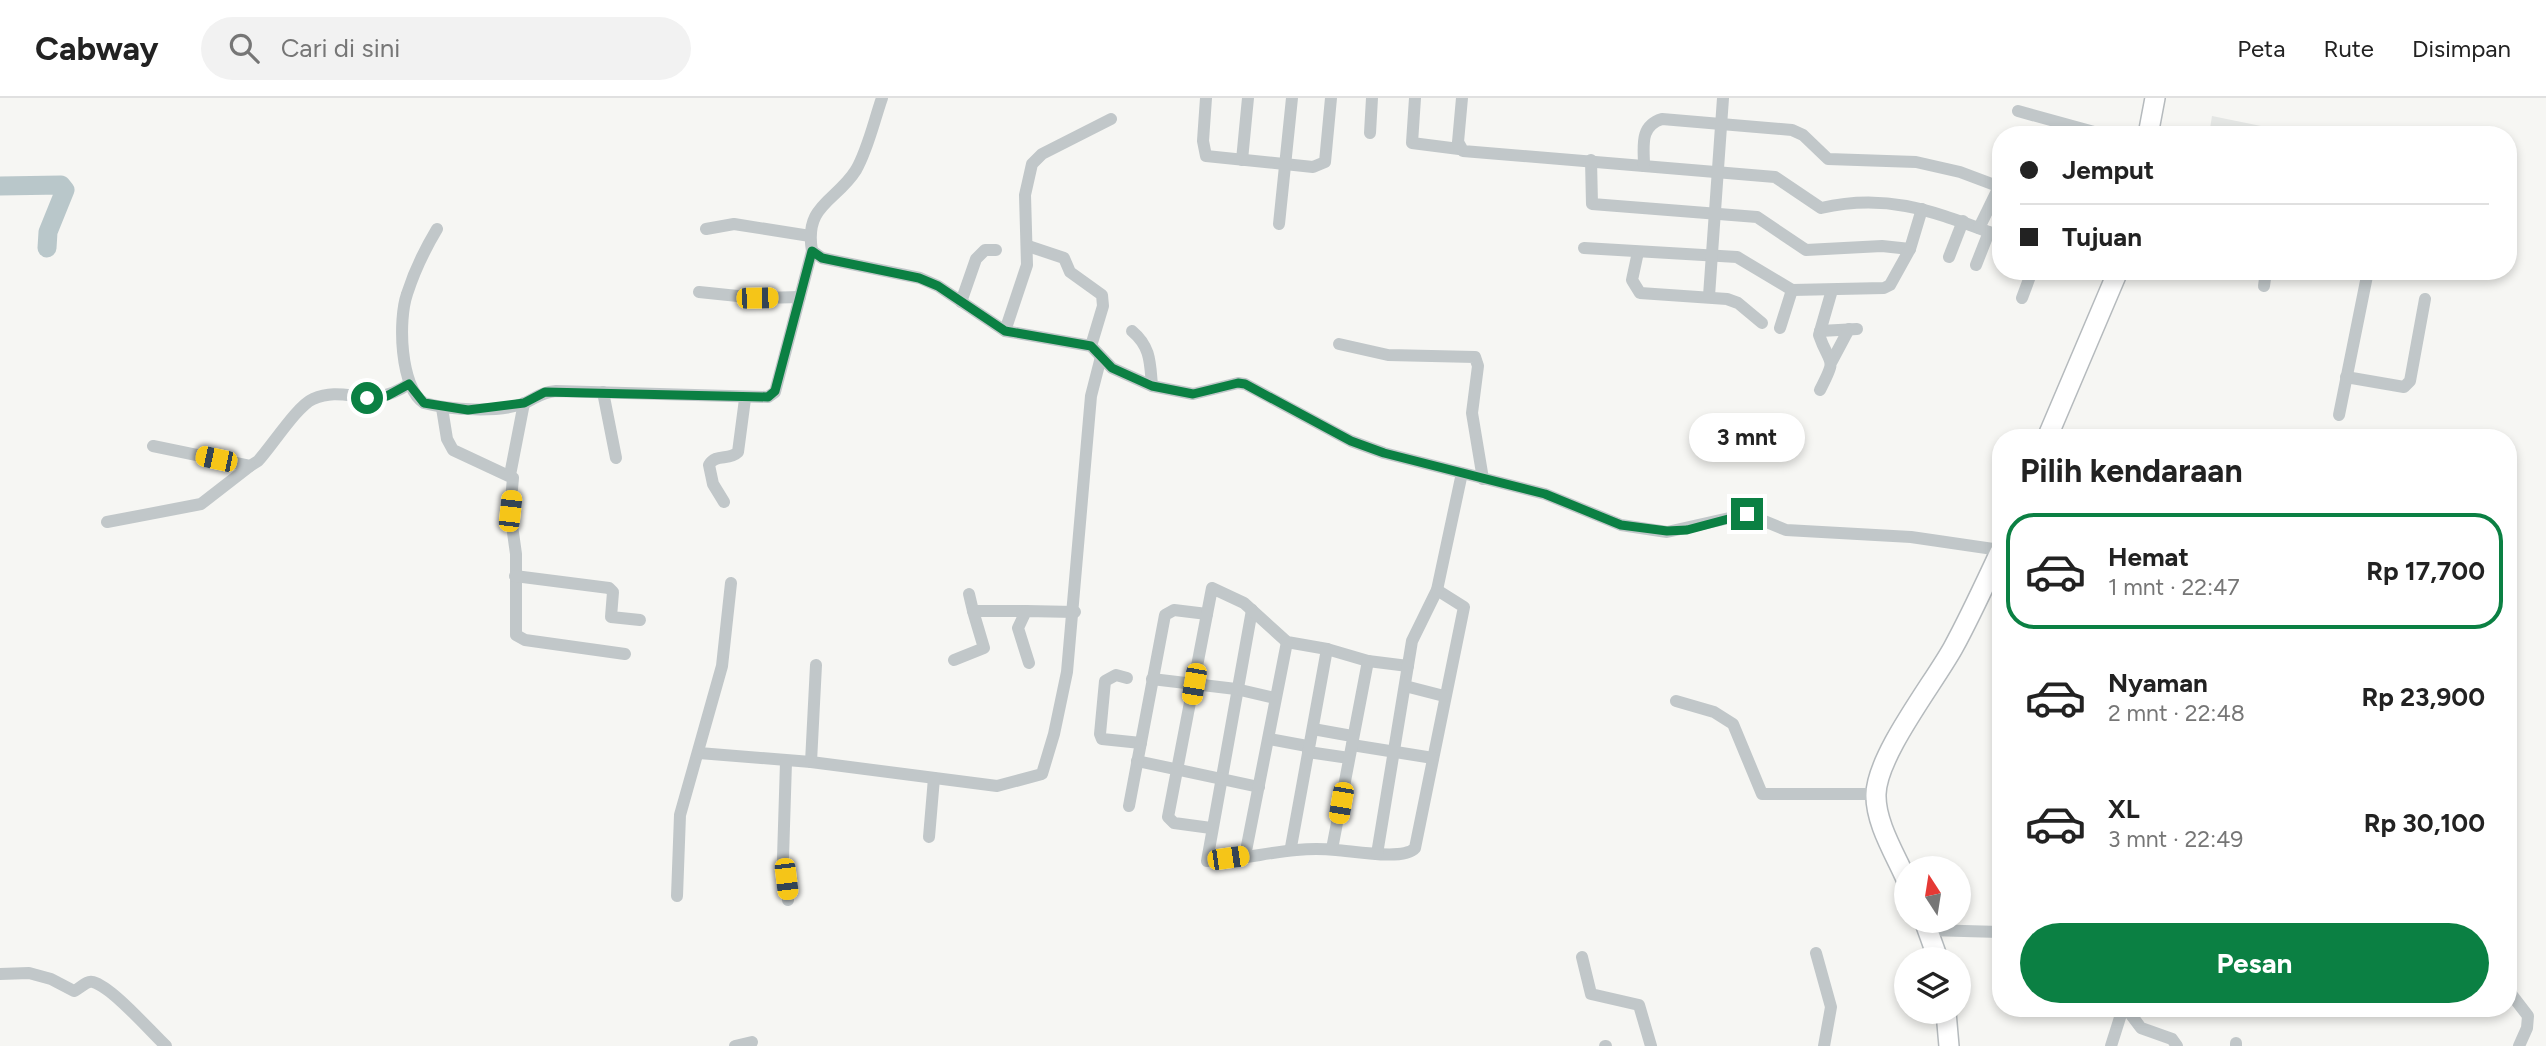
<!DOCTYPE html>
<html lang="id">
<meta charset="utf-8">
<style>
:root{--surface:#fff;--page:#f2f2f2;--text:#222;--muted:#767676;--line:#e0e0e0;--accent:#0b8043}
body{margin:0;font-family:Figtree,sans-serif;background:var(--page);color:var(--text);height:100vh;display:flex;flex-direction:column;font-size:26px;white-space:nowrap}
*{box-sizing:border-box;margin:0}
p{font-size:23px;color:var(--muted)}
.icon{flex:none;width:38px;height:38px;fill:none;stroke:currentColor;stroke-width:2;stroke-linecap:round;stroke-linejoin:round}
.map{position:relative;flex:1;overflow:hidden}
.panel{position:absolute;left:1992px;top:331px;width:525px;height:588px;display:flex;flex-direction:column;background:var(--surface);border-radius:28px;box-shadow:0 4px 10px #0003}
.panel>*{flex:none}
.hud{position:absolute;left:1992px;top:28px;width:525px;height:154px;border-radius:28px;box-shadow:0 4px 10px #0003;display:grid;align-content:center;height:154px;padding:0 28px;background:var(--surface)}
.needle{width:46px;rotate:348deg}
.buttons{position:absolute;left:1894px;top:758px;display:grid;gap:14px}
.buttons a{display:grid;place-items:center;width:77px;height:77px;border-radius:50%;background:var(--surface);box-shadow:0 4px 10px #0003;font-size:35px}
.end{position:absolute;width:32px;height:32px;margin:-16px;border:9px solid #0b8043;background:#fff;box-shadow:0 0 0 4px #fff}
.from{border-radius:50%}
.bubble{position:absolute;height:49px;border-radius:24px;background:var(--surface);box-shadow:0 4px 10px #0003;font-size:23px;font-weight:700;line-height:49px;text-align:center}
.car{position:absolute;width:21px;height:42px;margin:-21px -10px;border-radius:9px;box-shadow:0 0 5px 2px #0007;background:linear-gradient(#f5c518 24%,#345 0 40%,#f5c518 0 76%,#345 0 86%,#f5c518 0)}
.hud b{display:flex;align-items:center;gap:24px;height:66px;font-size:26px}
.hud b+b{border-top:2px solid var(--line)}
.hud i{width:18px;height:18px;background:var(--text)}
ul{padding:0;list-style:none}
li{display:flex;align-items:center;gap:21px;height:116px;margin:0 14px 10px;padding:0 14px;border:4px solid transparent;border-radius:28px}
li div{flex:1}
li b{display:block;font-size:26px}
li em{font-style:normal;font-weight:700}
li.current{border-color:var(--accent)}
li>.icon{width:63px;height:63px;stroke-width:1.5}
h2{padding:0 28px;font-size:32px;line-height:84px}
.button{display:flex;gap:14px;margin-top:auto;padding:14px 28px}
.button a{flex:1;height:80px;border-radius:42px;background:var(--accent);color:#fff;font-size:28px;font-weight:700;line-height:80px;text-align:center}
header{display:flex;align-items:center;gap:42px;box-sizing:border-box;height:98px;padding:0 35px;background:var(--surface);border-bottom:2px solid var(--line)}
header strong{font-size:33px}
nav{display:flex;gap:38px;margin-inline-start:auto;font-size:24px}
.search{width:490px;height:63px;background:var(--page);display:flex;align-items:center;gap:18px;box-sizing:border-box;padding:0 24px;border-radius:38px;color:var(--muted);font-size:26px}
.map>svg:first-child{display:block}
</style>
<header>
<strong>Cabway</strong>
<div class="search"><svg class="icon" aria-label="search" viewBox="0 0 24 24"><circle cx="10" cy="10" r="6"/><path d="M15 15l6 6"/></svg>Cari di sini</div>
<nav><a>Peta</a><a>Rute</a><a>Disimpan</a></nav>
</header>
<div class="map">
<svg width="2546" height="948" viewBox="0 0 2546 948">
<rect width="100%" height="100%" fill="#f6f6f3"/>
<path fill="#e4e6e4" d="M2212,18l49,10 -1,9h-51z"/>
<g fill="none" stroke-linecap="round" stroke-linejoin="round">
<path stroke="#b9c7ca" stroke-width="19" d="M0,88l61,-1 4,5 -17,42 -1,16"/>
<defs>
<g id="primary">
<path d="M2148,37l7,-37"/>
<path d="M2047,340l71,-167"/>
<path d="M1906,781c-11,-25 -31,-57 -30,-85 1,-39 57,-110 77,-146 17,-31 32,-64 47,-96"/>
<path d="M1924,822l14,39"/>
<path d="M1946,914l3,34"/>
</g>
</defs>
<use href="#primary" stroke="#b5babd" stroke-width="22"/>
<g stroke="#c1c7c9" stroke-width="12">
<path d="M1206,0l-3,43 3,15 107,11 12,-5 6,-64"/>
<path d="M1415,0l-3,45 47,6"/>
<path d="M1462,0l-4,44 5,9 312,26 46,31c69,-16 116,5 179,28"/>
<path d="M2018,13l87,24"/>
<path d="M1370,35l2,-35"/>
<path d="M1242,62l6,-62"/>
<path d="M1591,62l1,44 165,13 49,33 76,-4 28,3"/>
<path d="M1644,68c0,-19 -5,-40 18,-47l130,11 11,5 25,24 88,3 44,10 40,15"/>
<path d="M1279,126l13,-126"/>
<path d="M1979,130l20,-41"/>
<path d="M437,131c-12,20 -23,43 -30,65 -9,26 -7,93 17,109 26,7 76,10 101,0 11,-5 17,-11 31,-12l212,6 7,-5 37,-141c-8,-47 24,-49 44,-81 12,-21 18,-49 26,-72"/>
<path d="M706,131l28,-5 76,12"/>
<path d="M1028,148l36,12 6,14 32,23 1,11 -12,40"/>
<path d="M1584,150l153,9 55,33 92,-2 6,-3 20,-36 12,-40"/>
<path d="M812,153l10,7 98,20 18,8 67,45 86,15 21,22 40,18 41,8 45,-11 7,1 106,57 33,12 161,41 76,31 46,7 80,-18 39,16 125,7 89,13"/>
<path d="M1638,154l-6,28 8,13 87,6 11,4 24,20"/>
<path d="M1949,159l14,-36"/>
<path d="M1976,167l13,-33"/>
<path d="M2264,188l2,-15"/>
<path d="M699,194l58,6 43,-1"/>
<path d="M1709,198l14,-198"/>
<path d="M2022,200l10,-27"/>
<path d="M961,204l15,-43 9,-9h11"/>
<path d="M1780,230l12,-38"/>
<path d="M1005,233l22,-66 -2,-70 7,-31 10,-10 69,-35"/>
<path d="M1132,233c19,16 18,32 20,55"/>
<path d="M1820,233l37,-2"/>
<path d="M1339,246l49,11 87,2 3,9 -6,47 11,66"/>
<path d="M1832,263l17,-32"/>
<path d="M2346,279l58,10 6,-6 15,-82"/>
<path d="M1820,292c18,-35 10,-23 -1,-55l13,-45"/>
<path d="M603,294l13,66"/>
<path d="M442,310l5,31 6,11 60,28 -3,33 6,43v81l9,5 100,14"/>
<path d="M2339,317l29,-144"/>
<path d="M153,348l97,20 8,-5c14,-15 39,-55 55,-62 35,-15 54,13 96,-15"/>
<path d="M510,377l14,-72"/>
<path d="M724,404l-11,-18 -4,-19c7,-12 20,-4 29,-13l7,-53"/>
<path d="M107,424l94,-18 49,-38"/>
<path d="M515,478l94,12 4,4 -2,25 29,3"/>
<path d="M969,496l4,17"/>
<path d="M1252,512l-45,251c45,-1 81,-16 129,-11 17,1 68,11 79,-2l49,-241 -27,-17"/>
<path d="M954,562l30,-12 -11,-37h53"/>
<path d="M1029,565l-11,-35 8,-17 49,1"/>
<path d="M1127,580l-11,-3 -11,6 -5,53 2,5 39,4"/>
<path d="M1152,581l84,10 39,9"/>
<path d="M1405,588l39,10"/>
<path d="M1676,603l38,11 19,12 29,70h114"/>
<path d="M1313,631l39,7"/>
<path d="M1269,641l38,7"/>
<path d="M1352,647l81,13"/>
<path d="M1308,654l41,6"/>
<path d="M699,655l112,9 186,24 45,-12 12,-40 13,-62 24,-276 10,-39"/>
<path d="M1137,663l122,26"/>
<path d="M786,664l-3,96 5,42"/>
<path d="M811,664l5,-97"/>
<path d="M1129,708l36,-191 9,-5 33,4"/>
<path d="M1211,730l-37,-5 -6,-6 44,-229 32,15 43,39 40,7 41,12 40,5"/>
<path d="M929,739l5,-59"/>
<path d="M1291,749l36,-198"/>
<path d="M1332,751l36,-188"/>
<path d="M1377,756l35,-213 25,-51 25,-117"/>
<path d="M1245,758l42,-214"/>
<path d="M677,798l3,-81 42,-149 9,-83"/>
<path d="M1928,832l72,2"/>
<path d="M1816,855l15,54 -7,39"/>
<path d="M1582,859l9,37 48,11 12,41"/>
<path d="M0,876l29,-1 22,6 23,12c6,-2 12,-11 19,-9 19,5 57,49 73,64"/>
<path d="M2508,892l20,26 -1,12 -8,18"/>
<path d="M2126,910l15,20 31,11 5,7"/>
<path d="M2236,945v3"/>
<path d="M735,948l17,-4"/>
<path d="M1605,948h1"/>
<path d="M2111,948l12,-38"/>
</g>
<use href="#primary" stroke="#fff" stroke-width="19"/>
</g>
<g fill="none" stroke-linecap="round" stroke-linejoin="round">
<path stroke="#0b8043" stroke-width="9" d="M367,300l20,-2 22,-12 15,19 44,7 56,-7 21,-11 223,5 7,-6 37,-140 10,7 97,20 19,8 67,45 86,15 21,22 40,18 41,8 45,-11 7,1 106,57 33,12 161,41 76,31 46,6 20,-1 60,-16"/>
</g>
</svg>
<div class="buttons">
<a><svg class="needle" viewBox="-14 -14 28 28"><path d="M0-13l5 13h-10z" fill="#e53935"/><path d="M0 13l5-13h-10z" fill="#767676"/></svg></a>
<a><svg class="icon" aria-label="layers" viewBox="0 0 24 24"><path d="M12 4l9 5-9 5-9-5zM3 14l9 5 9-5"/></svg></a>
</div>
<i class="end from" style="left:367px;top:300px"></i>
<i class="end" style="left:1747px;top:416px"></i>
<div class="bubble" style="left:1689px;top:315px;width:116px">3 mnt</div>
<i class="car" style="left:757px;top:200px;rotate:89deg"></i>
<i class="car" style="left:216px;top:361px;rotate:282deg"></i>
<i class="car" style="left:510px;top:413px;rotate:6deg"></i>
<i class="car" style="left:1194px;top:586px;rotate:190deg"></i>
<i class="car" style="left:1341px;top:705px;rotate:190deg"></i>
<i class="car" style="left:1228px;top:760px;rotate:82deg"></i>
<i class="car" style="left:786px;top:781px;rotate:173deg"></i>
<div class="hud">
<b><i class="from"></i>Jemput</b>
<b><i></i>Tujuan</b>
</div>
<section class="panel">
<h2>Pilih kendaraan</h2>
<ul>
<li class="current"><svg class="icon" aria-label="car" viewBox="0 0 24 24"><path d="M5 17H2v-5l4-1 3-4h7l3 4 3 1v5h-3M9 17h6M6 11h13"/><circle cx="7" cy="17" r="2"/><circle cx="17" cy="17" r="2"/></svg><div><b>Hemat</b><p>1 mnt · 22:47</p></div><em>Rp 17,700</em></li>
<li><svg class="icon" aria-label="car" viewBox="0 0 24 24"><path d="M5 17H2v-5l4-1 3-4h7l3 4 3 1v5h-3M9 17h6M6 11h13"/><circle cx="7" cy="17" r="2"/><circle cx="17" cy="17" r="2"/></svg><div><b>Nyaman</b><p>2 mnt · 22:48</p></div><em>Rp 23,900</em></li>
<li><svg class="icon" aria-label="car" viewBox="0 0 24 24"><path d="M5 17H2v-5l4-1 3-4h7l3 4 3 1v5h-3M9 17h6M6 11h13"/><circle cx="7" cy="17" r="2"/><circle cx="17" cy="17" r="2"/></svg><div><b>XL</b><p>3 mnt · 22:49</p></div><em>Rp 30,100</em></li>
</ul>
<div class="button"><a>Pesan</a></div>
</section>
</div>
